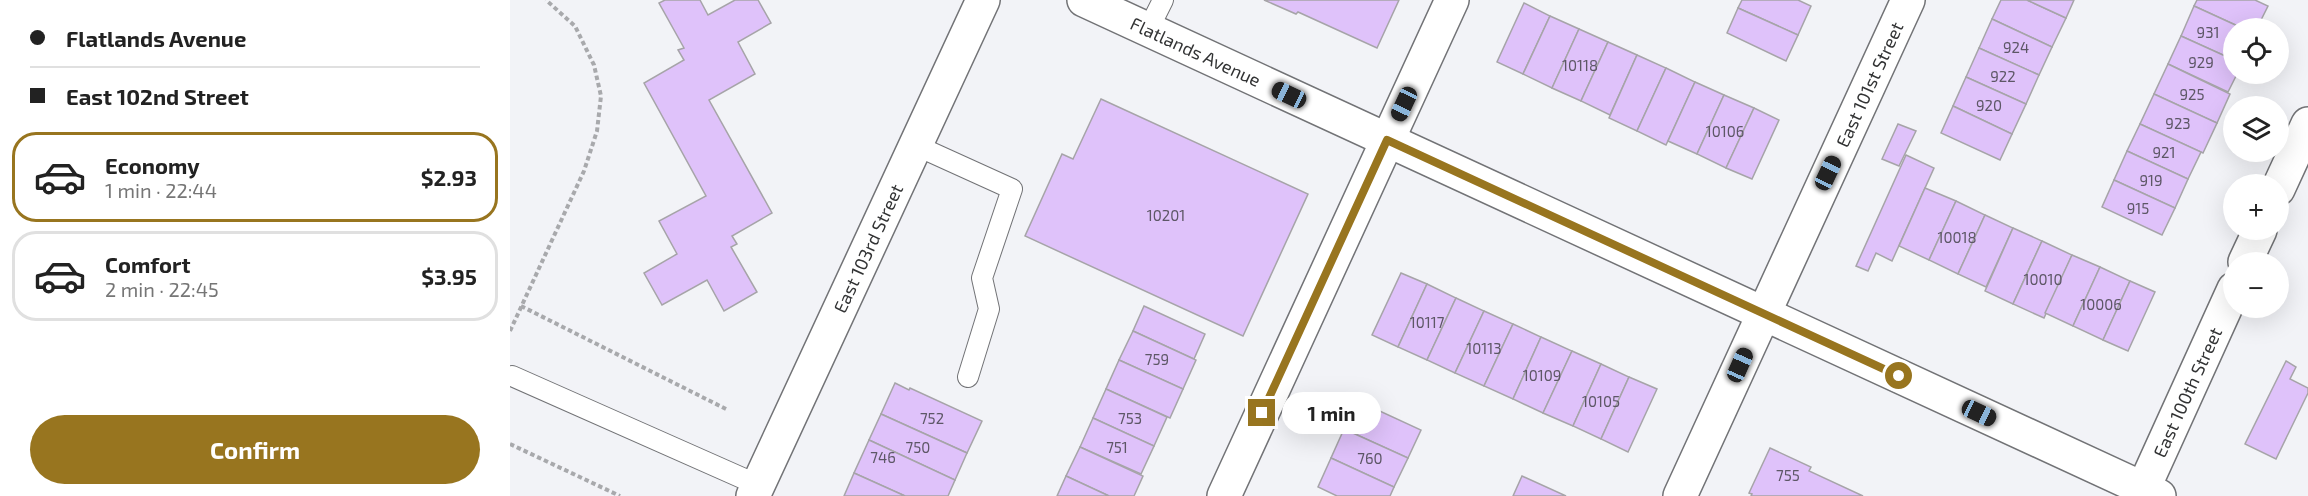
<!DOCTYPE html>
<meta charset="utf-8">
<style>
:root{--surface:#fff;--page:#f2f2f2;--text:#222;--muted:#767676;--line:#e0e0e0;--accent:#98751f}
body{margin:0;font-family:"Exo 2",sans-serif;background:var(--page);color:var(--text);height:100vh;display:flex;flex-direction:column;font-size:22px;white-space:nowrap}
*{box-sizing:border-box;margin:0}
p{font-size:20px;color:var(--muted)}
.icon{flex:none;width:33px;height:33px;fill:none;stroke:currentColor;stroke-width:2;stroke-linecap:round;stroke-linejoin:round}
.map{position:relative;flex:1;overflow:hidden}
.drawer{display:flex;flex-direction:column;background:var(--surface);width:510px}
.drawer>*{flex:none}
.top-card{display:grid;align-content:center;height:132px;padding:0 30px;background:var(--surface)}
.buttons{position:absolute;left:1713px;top:18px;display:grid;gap:12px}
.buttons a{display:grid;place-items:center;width:66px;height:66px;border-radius:50%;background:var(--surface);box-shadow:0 6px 24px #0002;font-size:30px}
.end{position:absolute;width:27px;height:27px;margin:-14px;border:8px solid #98751f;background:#fff;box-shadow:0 0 0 3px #fff}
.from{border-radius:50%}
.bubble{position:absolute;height:42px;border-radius:21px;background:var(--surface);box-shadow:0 6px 24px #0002;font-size:20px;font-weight:700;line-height:42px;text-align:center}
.car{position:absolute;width:18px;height:36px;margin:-18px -9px;border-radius:8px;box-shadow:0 0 4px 2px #0007;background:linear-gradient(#222 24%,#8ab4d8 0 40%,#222 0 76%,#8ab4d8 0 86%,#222 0)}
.top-card b{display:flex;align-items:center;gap:21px;height:57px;font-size:22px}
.top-card b+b{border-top:2px solid var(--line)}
.top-card i{width:15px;height:15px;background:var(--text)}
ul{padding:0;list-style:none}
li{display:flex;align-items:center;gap:18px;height:90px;margin:0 12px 9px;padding:0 18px;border:3px solid var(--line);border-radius:24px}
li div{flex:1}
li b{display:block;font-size:22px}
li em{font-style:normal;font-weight:700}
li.selected{border-color:var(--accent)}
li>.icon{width:54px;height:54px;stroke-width:1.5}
.action{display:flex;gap:12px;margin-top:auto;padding:12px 30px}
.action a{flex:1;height:69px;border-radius:36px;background:var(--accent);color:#fff;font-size:24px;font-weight:700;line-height:69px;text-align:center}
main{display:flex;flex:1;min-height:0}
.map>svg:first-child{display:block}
</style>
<main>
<section class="drawer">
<div class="top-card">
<b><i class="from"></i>Flatlands Avenue</b>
<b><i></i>East 102nd Street</b>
</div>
<ul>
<li class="selected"><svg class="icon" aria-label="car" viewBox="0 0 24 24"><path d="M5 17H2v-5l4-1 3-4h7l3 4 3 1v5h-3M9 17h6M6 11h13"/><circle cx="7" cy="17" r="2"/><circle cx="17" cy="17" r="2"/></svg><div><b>Economy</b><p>1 min · 22:44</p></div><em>$2.93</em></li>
<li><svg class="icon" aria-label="car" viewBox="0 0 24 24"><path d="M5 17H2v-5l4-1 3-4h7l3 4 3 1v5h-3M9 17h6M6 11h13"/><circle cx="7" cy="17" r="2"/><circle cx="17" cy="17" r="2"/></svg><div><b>Comfort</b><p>2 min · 22:45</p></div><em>$3.95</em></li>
</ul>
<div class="action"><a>Confirm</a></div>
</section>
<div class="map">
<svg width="1798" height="496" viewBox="0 0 1798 496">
<rect width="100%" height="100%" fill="#f2f3f7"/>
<g fill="#dfc2fa" stroke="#a6a4a8" stroke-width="1.5">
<path d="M155,0h35l8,15 27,-15h23l13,23 -33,19 17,32 -46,26 63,113 -40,23 5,8 -6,3 26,45 -33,19 -17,-31 -45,25 -18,-32 33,-19 -18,-33 47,-25 -62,-113 40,-23 -6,-10 6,-2 -25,-45z"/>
<path d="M754,0h135l-22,48 -79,-36 -2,2z"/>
<path d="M1232,0h56l13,6 -13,29 -60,-27z"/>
<path d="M1491,0h26l39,18 -14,29 -60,-28z"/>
<path d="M1517,0h47l-8,18z"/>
<path d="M1687,0h58l13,6 -11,22h-15l-48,-22z"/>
<path d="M1014,3l26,13 -27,58 -26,-12z"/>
<path d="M1684,6l48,22h-8v32l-53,-24z"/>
<path d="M1228,8l60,27 -12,26 -59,-28z"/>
<path d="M1040,16l29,13 -27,59 -29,-14z"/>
<path d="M1482,19l60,28 -13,28 -60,-27z"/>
<path d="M1069,29l29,13 -27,59 -29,-13z"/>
<path d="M1671,36l53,24v14h3l-9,18 -60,-28z"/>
<path d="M1098,42l29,13 -27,60 -29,-14z"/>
<path d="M1469,48l60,27 -13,29 -60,-27z"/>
<path d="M1127,55l29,13 -29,63 -28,-13z"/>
<path d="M1658,64l62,30 -13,29 -63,-29z"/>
<path d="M1156,68l29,14 -29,63 -29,-14z"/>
<path d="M1456,77l60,27 -14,30 -59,-28z"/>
<path d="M1185,82l29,13 -27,59 -29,-13z"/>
<path d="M1644,94l63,29 -14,30 -63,-29z"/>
<path d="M1214,95l30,13 -28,60 -29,-14z"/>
<path d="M591,99l207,95 -65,142 -218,-100 37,-82 11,5z"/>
<path d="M1443,106l59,28 -12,26 -59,-27z"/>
<path d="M1244,108l25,12 -27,59 -26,-11z"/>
<path d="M1388,124l18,7 -17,35 -17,-7z"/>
<path d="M1630,124l61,28 -13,27 -61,-28z"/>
<path d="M1617,151l61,28 -13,29 -61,-28z"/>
<path d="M1396,155l28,13 -42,93 -16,-8 -8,18 -12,-5z"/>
<path d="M1604,180l61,28 -13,27 -60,-28z"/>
<path d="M1415,188l31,13 -27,59 -30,-14z"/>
<path d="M1446,201l29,14 -27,59 -29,-14z"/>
<path d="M1475,215l28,13 -27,59 -28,-13z"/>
<path d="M1503,228l29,13 -29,63 -28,-13z"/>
<path d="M1532,241l30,14 -28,63 -31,-14z"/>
<path d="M1562,255l28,12 -27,59 -28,-13z"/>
<path d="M1590,267l30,14 -27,59 -30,-14z"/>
<path d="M891,273l26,11 -29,63 -26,-12z"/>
<path d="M1620,281l25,11 -27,59 -25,-11z"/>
<path d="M917,284l29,14 -29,62 -29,-13z"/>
<path d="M946,298l28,13 -29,62 -28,-13z"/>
<path d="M634,306l61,28 -11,25 -61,-28z"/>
<path d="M974,311l29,13 -29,62 -29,-13z"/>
<path d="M1003,324l28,13 -28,62 -29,-13z"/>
<path d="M623,331l63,29 -13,29 -64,-29z"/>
<path d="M1031,337l31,14 -29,62 -30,-14z"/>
<path d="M1062,351l29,13 -28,62 -30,-13z"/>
<path d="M609,360l64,29 -13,29 -64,-29z"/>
<path d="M1776,361l10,6 -6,12 18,9v5l-32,66 -31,-15z"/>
<path d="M1091,364l28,13 -28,62 -28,-13z"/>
<path d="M1119,377l28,12 -29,63 -27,-13z"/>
<path d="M385,383l14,7 1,-2 72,33 -15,32 -86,-39z"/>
<path d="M596,389l61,28 -13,29 -61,-28z"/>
<path d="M848,401l63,29 -13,28 -64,-29z"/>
<path d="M371,414l86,39 -12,27 -86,-40z"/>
<path d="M583,418l61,28 -13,28 -61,-27z"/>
<path d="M834,429l64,29 -14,29 -63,-29z"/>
<path d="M359,440l86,40 -7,16h-43l-51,-23z"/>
<path d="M570,447l63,29 -9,20h-25l-43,-20z"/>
<path d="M1260,448l41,19 -2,4 54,25h-112l1,-2 -3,-1z"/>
<path d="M821,458l63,29 -4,9h-53l-19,-9z"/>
<path d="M344,473l51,23h-61z"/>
<path d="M556,476l43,20h-52z"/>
<path d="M1012,476l44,20h-53z"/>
</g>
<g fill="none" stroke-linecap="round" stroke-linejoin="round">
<defs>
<g id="service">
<path d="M638,30l15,-30"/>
<path d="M405,145l97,44 -30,89 7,31 -21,68"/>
<path d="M2,376l246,109"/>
</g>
<g id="minor">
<path d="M1768,189l30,-65"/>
<path d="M1735,262l15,-32"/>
<path id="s1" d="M243,496l230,-496"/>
<path d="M714,496l228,-496"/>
<path id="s2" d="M1170,496l228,-496"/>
<path id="s3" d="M1630,496l94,-207"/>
</g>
<g id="secondary">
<path id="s4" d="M574,0l1075,496"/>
</g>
</defs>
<use href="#service" stroke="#727376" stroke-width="22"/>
<use href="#minor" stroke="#727376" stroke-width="36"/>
<use href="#secondary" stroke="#727376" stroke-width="36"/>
<g stroke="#a8a9ac" stroke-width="4" stroke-dasharray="4.5 3" stroke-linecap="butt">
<path d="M11,306l205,103"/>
<path d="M0,331l74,-160 13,-40 4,-35 -7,-31 -19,-39 -29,-26"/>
<path d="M0,444l110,52"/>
</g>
<use href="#service" stroke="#fff" stroke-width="20"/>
<use href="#minor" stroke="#fff" stroke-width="33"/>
<use href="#secondary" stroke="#fff" stroke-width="33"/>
</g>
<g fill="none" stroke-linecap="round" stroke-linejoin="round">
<path stroke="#98751f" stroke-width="8" d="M752,413l125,-273 512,236"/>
</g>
<g text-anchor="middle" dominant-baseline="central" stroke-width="4.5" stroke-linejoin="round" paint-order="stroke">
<g font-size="15" fill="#5d5766">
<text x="1698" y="32">931</text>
<text x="1506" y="47">924</text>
<text x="1691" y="62">929</text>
<text x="1070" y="65">10118</text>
<text x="1493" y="76">922</text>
<text x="1682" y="94">925</text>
<text x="1479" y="105">920</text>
<text x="1668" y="123">923</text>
<text x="1215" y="131">10106</text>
<text x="1654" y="152">921</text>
<text x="1641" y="180">919</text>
<text x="1628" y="208">915</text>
<text x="656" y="215">10201</text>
<text x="1447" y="237">10018</text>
<text x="1533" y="279">10010</text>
<text x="1591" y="304">10006</text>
<text x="917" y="322">10117</text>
<text x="974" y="348">10113</text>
<text x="647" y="359">759</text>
<text x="1032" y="375">10109</text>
<text x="1091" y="401">10105</text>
<text x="422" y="418">752</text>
<text x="620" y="418">753</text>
<text x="408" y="447">750</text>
<text x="607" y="447">751</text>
<text x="373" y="457">746</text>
<text x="860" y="458">760</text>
<text x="1278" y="475">755</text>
</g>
<g font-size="18" fill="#323334" stroke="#f2f3f7">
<text stroke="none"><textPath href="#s4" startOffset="123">Flatlands Avenue</textPath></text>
<text stroke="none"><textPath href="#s2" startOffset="453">East 101st Street</textPath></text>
<text stroke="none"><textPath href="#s1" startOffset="273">East 103rd Street</textPath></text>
<text stroke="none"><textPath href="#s3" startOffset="114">East 100th Street</textPath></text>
</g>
</g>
</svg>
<div class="buttons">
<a><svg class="icon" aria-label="locate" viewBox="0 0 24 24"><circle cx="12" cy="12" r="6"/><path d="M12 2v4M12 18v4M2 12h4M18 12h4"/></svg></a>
<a><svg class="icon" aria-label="layers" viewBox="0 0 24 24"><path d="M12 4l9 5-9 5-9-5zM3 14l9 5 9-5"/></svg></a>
<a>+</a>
<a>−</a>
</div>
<i class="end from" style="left:1389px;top:376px"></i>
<i class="end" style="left:752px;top:413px"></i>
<div class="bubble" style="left:772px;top:392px;width:99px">1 min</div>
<i class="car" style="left:779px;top:95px;rotate:295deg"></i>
<i class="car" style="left:894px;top:104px;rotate:205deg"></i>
<i class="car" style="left:1318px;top:173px;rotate:25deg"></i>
<i class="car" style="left:1230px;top:365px;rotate:24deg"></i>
<i class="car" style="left:1469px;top:413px;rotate:115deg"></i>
</div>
</main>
